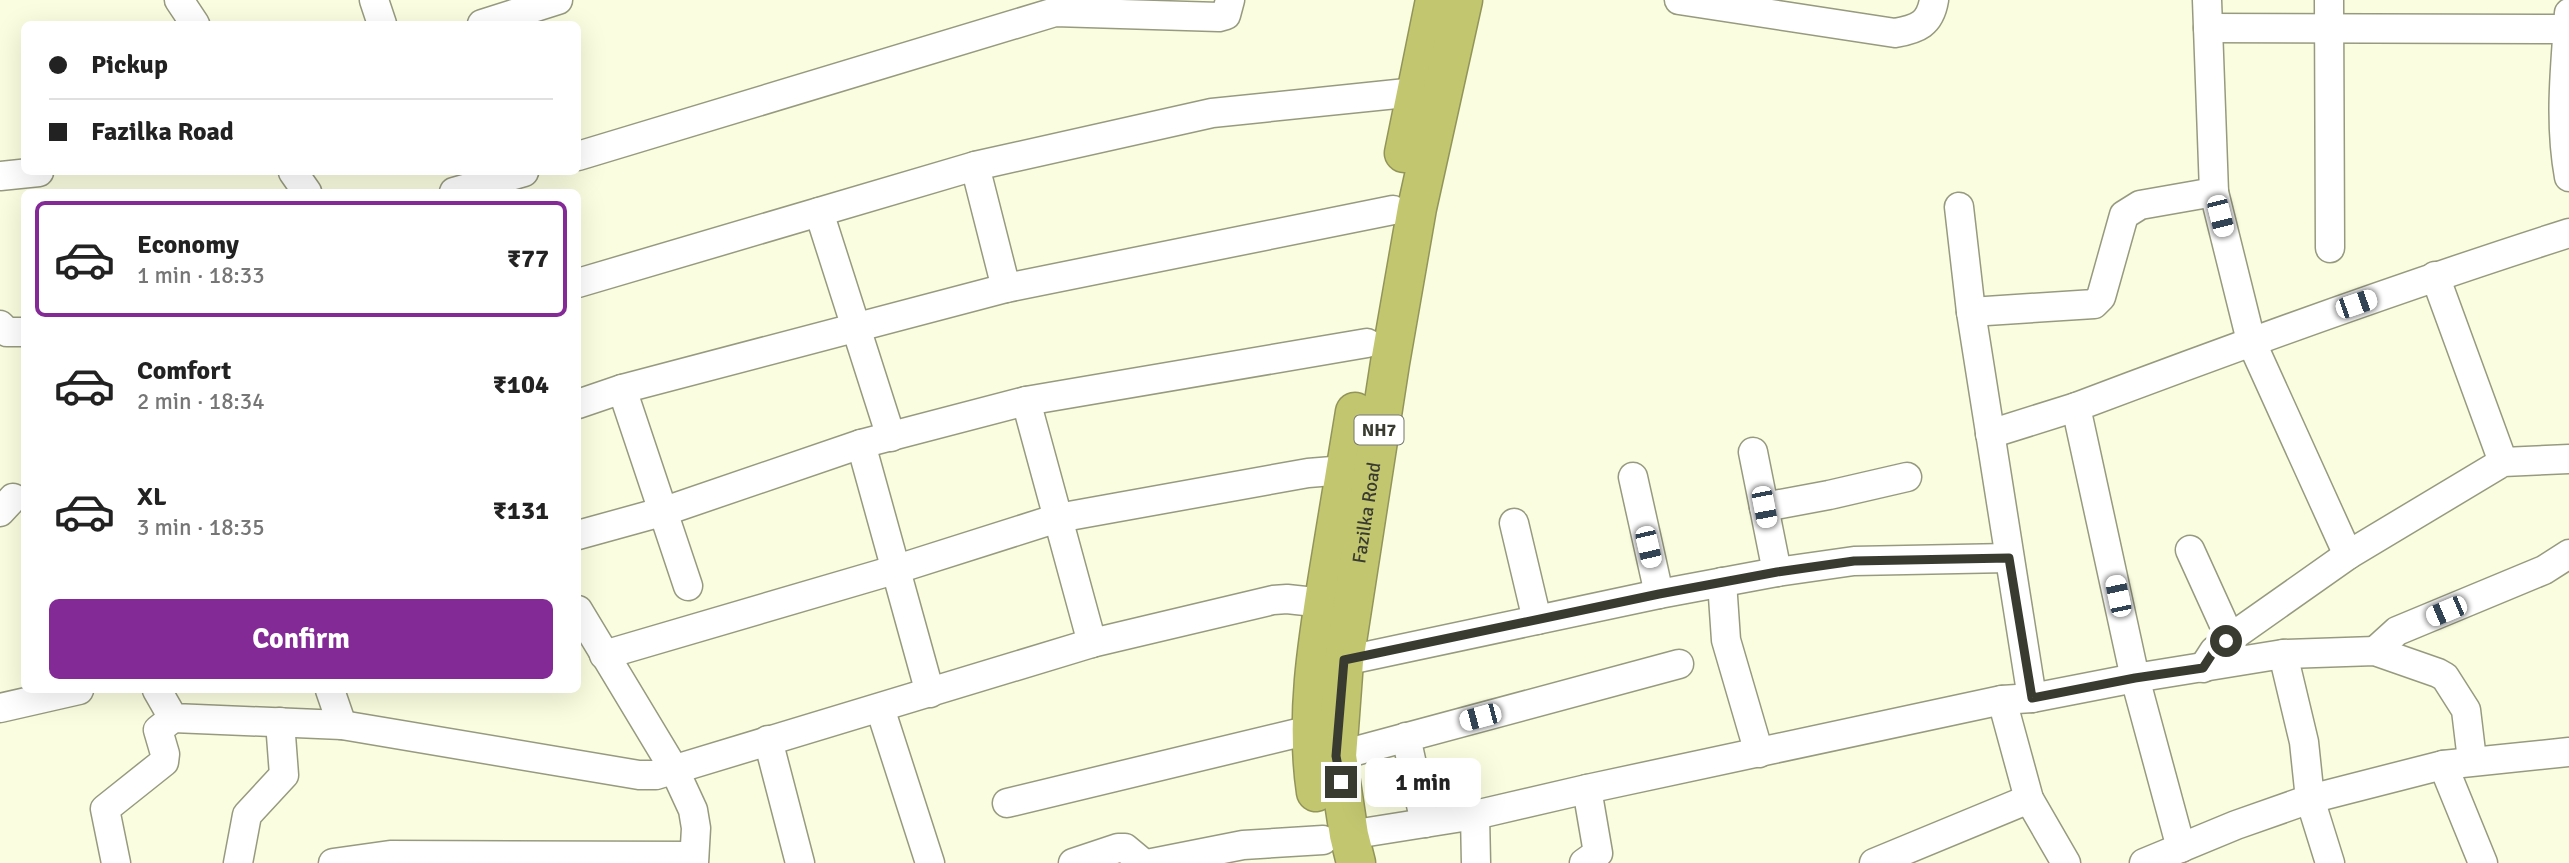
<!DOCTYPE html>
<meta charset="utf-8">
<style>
:root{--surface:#fff;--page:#f6f6f6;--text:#222;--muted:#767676;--line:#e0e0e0;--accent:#842a96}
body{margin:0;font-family:Signika,sans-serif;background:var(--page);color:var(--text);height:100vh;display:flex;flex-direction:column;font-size:26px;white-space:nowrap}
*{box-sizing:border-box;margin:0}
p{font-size:23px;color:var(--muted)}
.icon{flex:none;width:38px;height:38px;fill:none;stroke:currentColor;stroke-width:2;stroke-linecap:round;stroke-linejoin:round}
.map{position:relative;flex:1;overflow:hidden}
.sheet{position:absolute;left:21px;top:189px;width:560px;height:504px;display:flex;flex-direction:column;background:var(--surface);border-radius:10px;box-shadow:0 7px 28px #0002}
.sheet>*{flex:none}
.banner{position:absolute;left:21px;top:21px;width:560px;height:154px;border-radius:10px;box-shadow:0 7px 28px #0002;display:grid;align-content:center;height:154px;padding:0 28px;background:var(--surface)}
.end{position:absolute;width:32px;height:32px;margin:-16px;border:9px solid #3a3b30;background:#fff;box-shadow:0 0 0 4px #fff}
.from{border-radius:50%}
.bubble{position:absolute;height:49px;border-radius:10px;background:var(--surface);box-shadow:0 7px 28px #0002;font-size:23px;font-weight:700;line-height:49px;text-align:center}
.car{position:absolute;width:21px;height:42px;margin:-21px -10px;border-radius:9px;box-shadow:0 0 5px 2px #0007;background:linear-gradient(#fff 24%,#345 0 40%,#fff 0 76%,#345 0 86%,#fff 0)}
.banner b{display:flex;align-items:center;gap:24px;height:66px;font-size:26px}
.banner b+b{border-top:2px solid var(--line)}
.banner i{width:18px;height:18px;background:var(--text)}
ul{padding:12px 0 0;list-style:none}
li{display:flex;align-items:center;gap:21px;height:116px;margin:0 14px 10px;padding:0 14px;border:4px solid transparent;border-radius:10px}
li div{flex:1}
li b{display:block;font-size:26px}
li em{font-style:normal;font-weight:700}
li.current{border-color:var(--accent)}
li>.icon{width:63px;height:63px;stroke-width:1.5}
.action{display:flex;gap:14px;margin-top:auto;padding:14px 28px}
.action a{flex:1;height:80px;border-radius:10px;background:var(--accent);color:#fff;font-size:28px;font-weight:700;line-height:80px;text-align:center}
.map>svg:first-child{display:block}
</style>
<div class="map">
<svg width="2569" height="863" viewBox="0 0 2569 863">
<rect width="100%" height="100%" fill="#fafddf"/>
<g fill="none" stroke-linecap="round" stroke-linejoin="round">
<defs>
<g id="minor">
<path d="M179,0l16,24"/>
<path d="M374,0l8,24"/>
<path d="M1679,0l216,33c23,-4 35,-9 39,-33"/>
<path d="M2207,0l7,192 37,149 97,214"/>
<path d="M2329,0l1,248"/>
<path d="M2569,13c-4,55 -10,109 0,164"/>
<path d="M482,24l76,-24"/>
<path d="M2208,28l360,1"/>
<path d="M578,156l477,-144 164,5 7,-2 4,-15"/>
<path d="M975,166l31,122"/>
<path d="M293,172l14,20"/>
<path d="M0,176l39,-4"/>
<path d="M454,192l70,-20"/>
<path d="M1959,207l12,105 61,386"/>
<path d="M819,212l72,225"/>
<path d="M2435,276l68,186"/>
<path d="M578,283l397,-117 237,-53 204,-21"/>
<path d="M1971,312l123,-8 7,-7 23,-82 16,-10 74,-13"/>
<path d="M0,325l7,7h17"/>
<path d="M622,389l66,197"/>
<path d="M1026,401l66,242"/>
<path d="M578,404l44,-15 384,-101 387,-78"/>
<path d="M1990,434l86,-27"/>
<path d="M861,444l69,249"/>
<path d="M1753,452l24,120"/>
<path d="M1633,477l26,117"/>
<path d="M1764,507l65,-12 78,-18"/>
<path d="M0,512l13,-14"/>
<path d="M1514,523l23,97"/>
<path d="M578,535l87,-24 196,-67 165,-43 341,-58"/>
<path d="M2190,550l40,88"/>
<path d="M1722,582l4,58 33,113"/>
<path d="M578,610l97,161 18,39 3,18 -2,35"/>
<path d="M2375,651l22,-20 147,-61 25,-16"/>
<path d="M2283,654l21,88 6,57 20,64"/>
<path d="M604,655l290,-85 164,-52 250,-45 37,-3"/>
<path d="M1344,661l315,-67 118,-22 77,-11 155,-3"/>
<path d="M2203,668l11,-17 12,-10 122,-86 155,-93 66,-3"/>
<path d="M157,690l16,28 169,7 297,50h17l436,-132 181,-43 14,-1 37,4"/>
<path d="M330,690l12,35"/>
<path d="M2002,700l27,99 37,64"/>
<path d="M0,708l79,-18"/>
<path d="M880,708l50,155"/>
<path d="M1406,737l19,86"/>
<path d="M768,740l32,123"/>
<path d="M1337,756l342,-92"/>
<path d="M2443,765l40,98"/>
<path d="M1007,803l303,-73"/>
<path d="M1475,815l1,48"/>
<path d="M1349,835l126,-20 112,-26 415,-89 30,-2 103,-20 148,-24 92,-3 63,22 7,4 21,33 6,50"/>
<path d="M2181,848l-46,-170 -59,-271c164,-62 327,-121 493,-174"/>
<path d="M116,863l-11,-54 59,-47 1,-8 -7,-24 15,-12"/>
<path d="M238,863l9,-48 37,-40 -4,-53"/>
<path d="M333,863l57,-8 304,1"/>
<path d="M1073,863l45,-15h7l18,15"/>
<path d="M1152,863l91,-18 80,-5"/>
<path d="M1584,863l14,-10 -11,-64"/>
<path d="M1874,863l155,-64"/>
<path d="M2144,863l92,-38 74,-26 133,-34 126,-13"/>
</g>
<g id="highway">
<path d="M1404,153l31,-153"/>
<path d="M1316,792c-11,-74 1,-148 13,-222 9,-53 17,-106 26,-158"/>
<path id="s1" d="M1356,863l-7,-28 -12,-79 7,-95 46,-298 27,-155 46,-208"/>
</g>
</defs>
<use href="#minor" stroke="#989a7f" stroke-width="31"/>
<use href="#highway" stroke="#929559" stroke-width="41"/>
<use href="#minor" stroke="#fff" stroke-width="28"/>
<use href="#highway" stroke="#c2c66f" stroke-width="38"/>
</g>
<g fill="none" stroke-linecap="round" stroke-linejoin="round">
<path stroke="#3a3b30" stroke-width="9" d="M1341,782l-5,-26 8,-96 315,-66 118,-22 77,-11 155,-3 23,140 103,-20 68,-10 11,-17 12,-10"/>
</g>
<g text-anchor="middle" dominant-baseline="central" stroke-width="6" stroke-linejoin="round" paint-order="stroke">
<rect fill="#fff" stroke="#75766e" stroke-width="2" x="1354.5" y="415.5" width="49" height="29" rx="5"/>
<g font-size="18" font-weight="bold" fill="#3a3b30">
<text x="1379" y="430">NH7</text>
</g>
<g font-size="19" fill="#3a3b30" stroke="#fff">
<text stroke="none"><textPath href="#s1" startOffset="354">Fazilka Road</textPath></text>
</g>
</g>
</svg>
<i class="end from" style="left:2226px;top:641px"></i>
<i class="end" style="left:1341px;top:782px"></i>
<div class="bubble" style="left:1365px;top:758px;width:116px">1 min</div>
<i class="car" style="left:2220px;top:216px;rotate:166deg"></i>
<i class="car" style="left:2356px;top:304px;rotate:71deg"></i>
<i class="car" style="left:1764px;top:507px;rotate:169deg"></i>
<i class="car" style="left:1648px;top:547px;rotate:167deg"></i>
<i class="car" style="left:2118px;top:596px;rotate:348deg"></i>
<i class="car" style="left:2446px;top:611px;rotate:247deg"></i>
<i class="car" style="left:1480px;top:717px;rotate:255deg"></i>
<div class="banner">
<b><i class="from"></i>Pickup</b>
<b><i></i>Fazilka Road</b>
</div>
<section class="sheet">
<ul>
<li class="current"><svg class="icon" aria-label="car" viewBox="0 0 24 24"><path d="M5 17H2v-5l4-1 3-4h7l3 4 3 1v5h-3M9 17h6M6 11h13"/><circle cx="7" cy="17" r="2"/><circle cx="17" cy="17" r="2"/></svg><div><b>Economy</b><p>1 min · 18:33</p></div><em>₹77</em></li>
<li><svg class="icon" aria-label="car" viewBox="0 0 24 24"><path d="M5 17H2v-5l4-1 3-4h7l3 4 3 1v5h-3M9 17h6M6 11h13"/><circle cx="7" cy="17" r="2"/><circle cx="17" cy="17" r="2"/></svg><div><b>Comfort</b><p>2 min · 18:34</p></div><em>₹104</em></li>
<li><svg class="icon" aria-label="car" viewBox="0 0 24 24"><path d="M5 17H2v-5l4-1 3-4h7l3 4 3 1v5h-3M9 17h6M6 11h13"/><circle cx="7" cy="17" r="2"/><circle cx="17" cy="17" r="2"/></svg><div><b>XL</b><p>3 min · 18:35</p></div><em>₹131</em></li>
</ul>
<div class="action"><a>Confirm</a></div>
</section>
</div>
